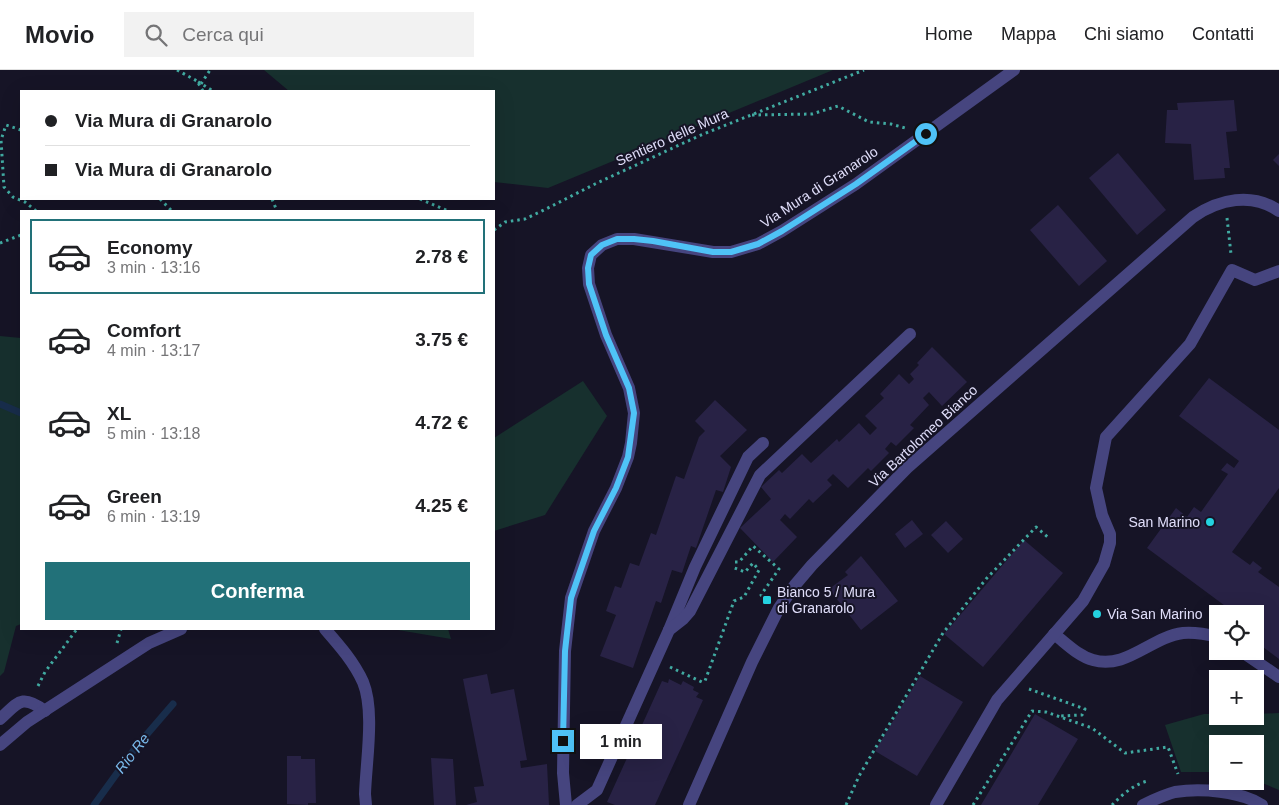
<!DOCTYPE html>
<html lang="it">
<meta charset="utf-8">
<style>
:root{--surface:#fff;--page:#f2f2f2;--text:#202124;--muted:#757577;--line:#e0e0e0;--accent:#227179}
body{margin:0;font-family:Helvetica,sans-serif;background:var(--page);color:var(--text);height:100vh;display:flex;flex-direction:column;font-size:19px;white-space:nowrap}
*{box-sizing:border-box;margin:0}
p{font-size:16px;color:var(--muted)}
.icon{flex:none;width:28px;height:28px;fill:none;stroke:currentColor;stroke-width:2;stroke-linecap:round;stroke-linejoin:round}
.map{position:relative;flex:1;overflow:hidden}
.panel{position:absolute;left:20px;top:140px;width:475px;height:420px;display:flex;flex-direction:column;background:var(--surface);border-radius:0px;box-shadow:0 5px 20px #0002}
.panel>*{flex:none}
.guide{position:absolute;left:20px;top:20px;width:475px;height:110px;border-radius:0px;box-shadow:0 5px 20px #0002;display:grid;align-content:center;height:110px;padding:0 25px;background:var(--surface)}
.buttons{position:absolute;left:1209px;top:535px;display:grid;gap:10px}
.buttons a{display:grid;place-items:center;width:55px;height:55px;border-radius:0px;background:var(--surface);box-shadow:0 5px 20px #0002;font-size:25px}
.end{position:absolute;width:22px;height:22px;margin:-11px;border:6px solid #4fc3f7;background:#111;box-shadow:0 0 0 2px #111}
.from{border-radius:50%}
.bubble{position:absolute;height:35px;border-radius:0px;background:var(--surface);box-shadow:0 5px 20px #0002;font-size:16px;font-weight:700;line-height:35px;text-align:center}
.guide b{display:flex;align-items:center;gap:18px;height:48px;font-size:19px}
.guide b+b{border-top:1px solid var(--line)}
.guide i{width:12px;height:12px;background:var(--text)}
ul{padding:9px 0 0;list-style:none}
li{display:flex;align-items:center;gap:15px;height:75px;margin:0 10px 8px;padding:0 15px;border:2px solid transparent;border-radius:0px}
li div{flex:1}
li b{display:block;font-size:19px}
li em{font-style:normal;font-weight:700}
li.selected{border-color:var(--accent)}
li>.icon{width:45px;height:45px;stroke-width:1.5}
.action{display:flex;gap:10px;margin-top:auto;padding:10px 25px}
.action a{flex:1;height:58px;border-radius:0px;background:var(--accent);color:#fff;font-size:20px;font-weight:700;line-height:58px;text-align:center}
header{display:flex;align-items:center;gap:30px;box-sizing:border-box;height:70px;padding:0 25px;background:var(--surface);border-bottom:1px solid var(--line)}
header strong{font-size:24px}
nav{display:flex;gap:28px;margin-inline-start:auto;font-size:18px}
.search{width:350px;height:45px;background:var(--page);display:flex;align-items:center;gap:12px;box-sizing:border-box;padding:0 18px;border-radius:0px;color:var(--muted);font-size:19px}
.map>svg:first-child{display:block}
</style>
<header>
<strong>Movio</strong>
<div class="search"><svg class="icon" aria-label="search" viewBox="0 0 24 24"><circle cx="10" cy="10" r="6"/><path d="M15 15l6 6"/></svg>Cerca qui</div>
<nav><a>Home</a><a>Mappa</a><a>Chi siamo</a><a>Contatti</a></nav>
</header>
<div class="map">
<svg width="1279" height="735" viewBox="0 0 1279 735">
<rect width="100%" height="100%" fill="#161426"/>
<g fill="#17302e">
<path d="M264,0h569l-285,118 -54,-6v-91h-205z"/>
<path d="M0,266l21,2v286l-5,2 -12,46 -4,4z"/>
<path d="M583,311l24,35 -62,99 -51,16v-93z"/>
<path d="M392,559h56l3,10z"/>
<path d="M1279,643v77l-24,-10v-36h-37l-1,28h-36l-16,-47 39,-11h13l1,2h37v-2z"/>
</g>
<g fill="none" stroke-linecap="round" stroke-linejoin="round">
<g stroke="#182d4b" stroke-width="7">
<path d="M0,334l21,9"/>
<path d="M94,735l42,-58 37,-43"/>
</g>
</g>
<g fill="#282245">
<path d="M1234,30l3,31 -11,1 4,36h-6l1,10 -31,2 -3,-36 -26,-1 2,-33h11l-1,-7z"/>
<path d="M1118,83l48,57 -29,25 -48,-57z"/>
<path d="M1279,84v12l-6,-6z"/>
<path d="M1058,135l49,56 -28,25 -49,-56z"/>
<path d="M932,277l35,35 -25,24 -13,-14 -6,6 6,7 -19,20 4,3 -18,18 -5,-4 -6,7 4,4 -18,18 -3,-3 -20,20 -15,-14 -6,6 5,5 -19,18 -4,-4 -19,20 -5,-5 -5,6 17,17 -24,25 -33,-34 31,-29 -10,-12 18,-17 3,3 20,-19 9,9 26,-24 2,3 20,-19 11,12 7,-7 -12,-12 19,-18 -4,-4 19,-20 10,10 5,-5 -4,-5 9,-9 -2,-2z"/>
<path d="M1209,308l70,52v58l-47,64 18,13 3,-4 9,7 -4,4 21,15v72l-24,-18v-8l2,-3 -2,-2v-14h-19l-89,-66 29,-40 11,9 7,-10 7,5 27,-38 -7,-4 6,-7 7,5 5,-7 -60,-45z"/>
<path d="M715,330l32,30 -27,26 11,11 -8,25 -7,-2 -20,58 -5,-2 -9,27 -10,-3 -11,33 -5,-2 -23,67 -33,-12 16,-41 -10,-4 9,-25 6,2 9,-25 9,3 12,-33 5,2 20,-59 8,3 15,-42 6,-6 -10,-10z"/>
<path d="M912,450l11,14 -18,14 -10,-14z"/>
<path d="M946,451l17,18 -15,14 -17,-18z"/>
<path d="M1024,470l39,33 -80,94 -39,-33z"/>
<path d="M861,486l37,45 -37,29 -32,-41 19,-14 -3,-3z"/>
<path d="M487,604l4,20 23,-5 13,71 -7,1 1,7 26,-4 2,41h-83l11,-3 -3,-15 10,-1 -21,-107z"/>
<path d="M920,606l43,26 -46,74 -42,-25z"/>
<path d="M669,609l12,6 2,-4 11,6 -1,3 6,3 -3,4 7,3 -48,105h-40l-8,-3 55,-121 6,2z"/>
<path d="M1035,644l43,25 -40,66h-57z"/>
<path d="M287,686h14v3h14l1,44h-8v2l-21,-1z"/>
<path d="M431,688l22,1 3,46h-22z"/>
</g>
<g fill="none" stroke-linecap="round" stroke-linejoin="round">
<g stroke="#41aaa1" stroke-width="3" stroke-dasharray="2.5 4" stroke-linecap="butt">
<path d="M177,0l20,11"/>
<path d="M201,14l9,-14"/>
<path d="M203,21l-6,-10 16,10"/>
<path d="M752,45l60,-1 26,-8 31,16 22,2 14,4"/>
<path d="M21,60l-15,-5 -5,15 3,47 9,10 12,5 11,9"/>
<path d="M160,129l12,12"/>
<path d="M272,129l5,12"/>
<path d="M420,129l28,12"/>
<path d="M1227,148l4,36"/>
<path d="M494,160l11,-8 20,-3 19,-9 51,-26 106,-49 163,-65"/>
<path d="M0,173l21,-8"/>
<path d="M735,492h4l14,-16 26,23 -18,26 3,3"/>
<path d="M117,573l4,-14"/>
<path d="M670,597l32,15 3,-1 29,-80 10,-4 15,-27 -6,-7 -8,9 -13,-5"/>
<path d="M38,616l7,-14 32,-43"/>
<path d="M1029,619l56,20 -3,6 -22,1"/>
<path d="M846,735l13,-29 84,-143 43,-54 50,-52 14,12"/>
<path d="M973,735l59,-94 14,1 46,16 33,25 43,-6 10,27"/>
<path d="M1112,735c10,-10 22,-21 36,-24"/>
</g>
<g stroke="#46457f" stroke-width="12">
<path d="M325,559c14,16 29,33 38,53 12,29 3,80 2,112l1,11"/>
<path d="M669,560l26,-63 53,-110 15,-14"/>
<path d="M1054,564c12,9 24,22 39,26 33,10 58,-23 90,-27 12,-1 23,1 35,4"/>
<path d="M1241,581l38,26"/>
<path d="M0,649c18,-16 21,-26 45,-8"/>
<path d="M0,675l27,-23 122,-79 32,-14"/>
<path d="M566,735l-3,-32 1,-64 1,-58 6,-53 23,-67 22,-43 12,-31 3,-14 3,-30 -5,-25 -23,-53 -17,-51 -1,-16 3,-13 11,-10 15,-6h17l79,13h18l27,-8 24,-13 74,-47 158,-114"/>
<path d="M577,735l20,-15 72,-160 14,-11 7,-8 70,-136 150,-141"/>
<path d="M689,735l63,-143 27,-54 16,-23 17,-20 95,-97 286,-251c26,-18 59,-25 86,-6"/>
<path d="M936,735l61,-105 86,-99 21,-37 6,-21v-9l-8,-19 -6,-27 10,-51 84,-93 42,-74 23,10 24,-9"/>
<path d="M1143,735c10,-5 21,-10 32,-13 26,-4 65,-1 87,13"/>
</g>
</g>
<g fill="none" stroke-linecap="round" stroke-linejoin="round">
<path stroke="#4fc3f7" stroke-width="6" d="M563,671l2,-90 6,-53 23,-67 22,-43 12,-31 6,-44 -5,-25 -23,-53 -17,-51 -1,-16 3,-13 11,-10 15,-6h17l19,2 60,11h18l27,-8 24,-13 74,-47 70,-50"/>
</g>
<g fill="#24d2e0" stroke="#161426" stroke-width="2">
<circle cx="1210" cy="452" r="5"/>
<rect x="762" y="525" width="10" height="10" rx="2.5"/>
<circle cx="1097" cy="544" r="5"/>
</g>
<g text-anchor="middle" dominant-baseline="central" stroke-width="4" stroke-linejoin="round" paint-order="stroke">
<g font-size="14" fill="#e0defa" stroke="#161426">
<text transform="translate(672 67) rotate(-24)">Sentiero delle Mura</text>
<text transform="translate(819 117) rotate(-33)">Via Mura di Granarolo</text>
<text transform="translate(923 366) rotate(-43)">Via Bartolomeo Bianco</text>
</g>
<g font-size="14" fill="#e0defa" stroke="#161426" text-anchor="start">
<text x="1200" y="452" text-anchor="end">San Marino</text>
<text x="777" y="522">Bianco 5 / Mura<tspan x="777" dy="16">di Granarolo</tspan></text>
<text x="1107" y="544">Via San Marino</text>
</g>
<g font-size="15" font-style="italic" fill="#7abaec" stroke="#161426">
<text transform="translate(132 683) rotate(-52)">Rio Re</text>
</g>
</g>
</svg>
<div class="buttons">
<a><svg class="icon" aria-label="locate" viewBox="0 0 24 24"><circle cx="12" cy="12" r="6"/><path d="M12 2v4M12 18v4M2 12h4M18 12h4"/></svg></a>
<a>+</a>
<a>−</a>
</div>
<i class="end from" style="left:926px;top:64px"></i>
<i class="end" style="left:563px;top:671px"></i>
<div class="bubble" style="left:580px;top:654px;width:82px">1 min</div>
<div class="guide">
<b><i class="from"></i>Via Mura di Granarolo</b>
<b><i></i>Via Mura di Granarolo</b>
</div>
<section class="panel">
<ul>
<li class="selected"><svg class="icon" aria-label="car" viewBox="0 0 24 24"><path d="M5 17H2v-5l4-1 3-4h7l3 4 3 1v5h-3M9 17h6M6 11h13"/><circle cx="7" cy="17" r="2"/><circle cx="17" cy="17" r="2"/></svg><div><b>Economy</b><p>3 min · 13:16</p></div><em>2.78 €</em></li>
<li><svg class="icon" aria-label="car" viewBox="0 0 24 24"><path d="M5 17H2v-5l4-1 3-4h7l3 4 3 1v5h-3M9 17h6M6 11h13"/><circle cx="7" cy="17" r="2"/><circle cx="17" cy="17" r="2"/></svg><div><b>Comfort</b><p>4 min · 13:17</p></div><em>3.75 €</em></li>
<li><svg class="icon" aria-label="car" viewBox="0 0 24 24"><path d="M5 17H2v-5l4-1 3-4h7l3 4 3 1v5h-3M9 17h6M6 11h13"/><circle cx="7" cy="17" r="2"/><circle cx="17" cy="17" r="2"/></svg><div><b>XL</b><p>5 min · 13:18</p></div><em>4.72 €</em></li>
<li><svg class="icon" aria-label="car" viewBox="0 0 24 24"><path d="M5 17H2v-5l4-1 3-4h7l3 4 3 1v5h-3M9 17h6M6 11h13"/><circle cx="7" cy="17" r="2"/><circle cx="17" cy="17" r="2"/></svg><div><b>Green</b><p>6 min · 13:19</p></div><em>4.25 €</em></li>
</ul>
<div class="action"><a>Conferma</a></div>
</section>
</div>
